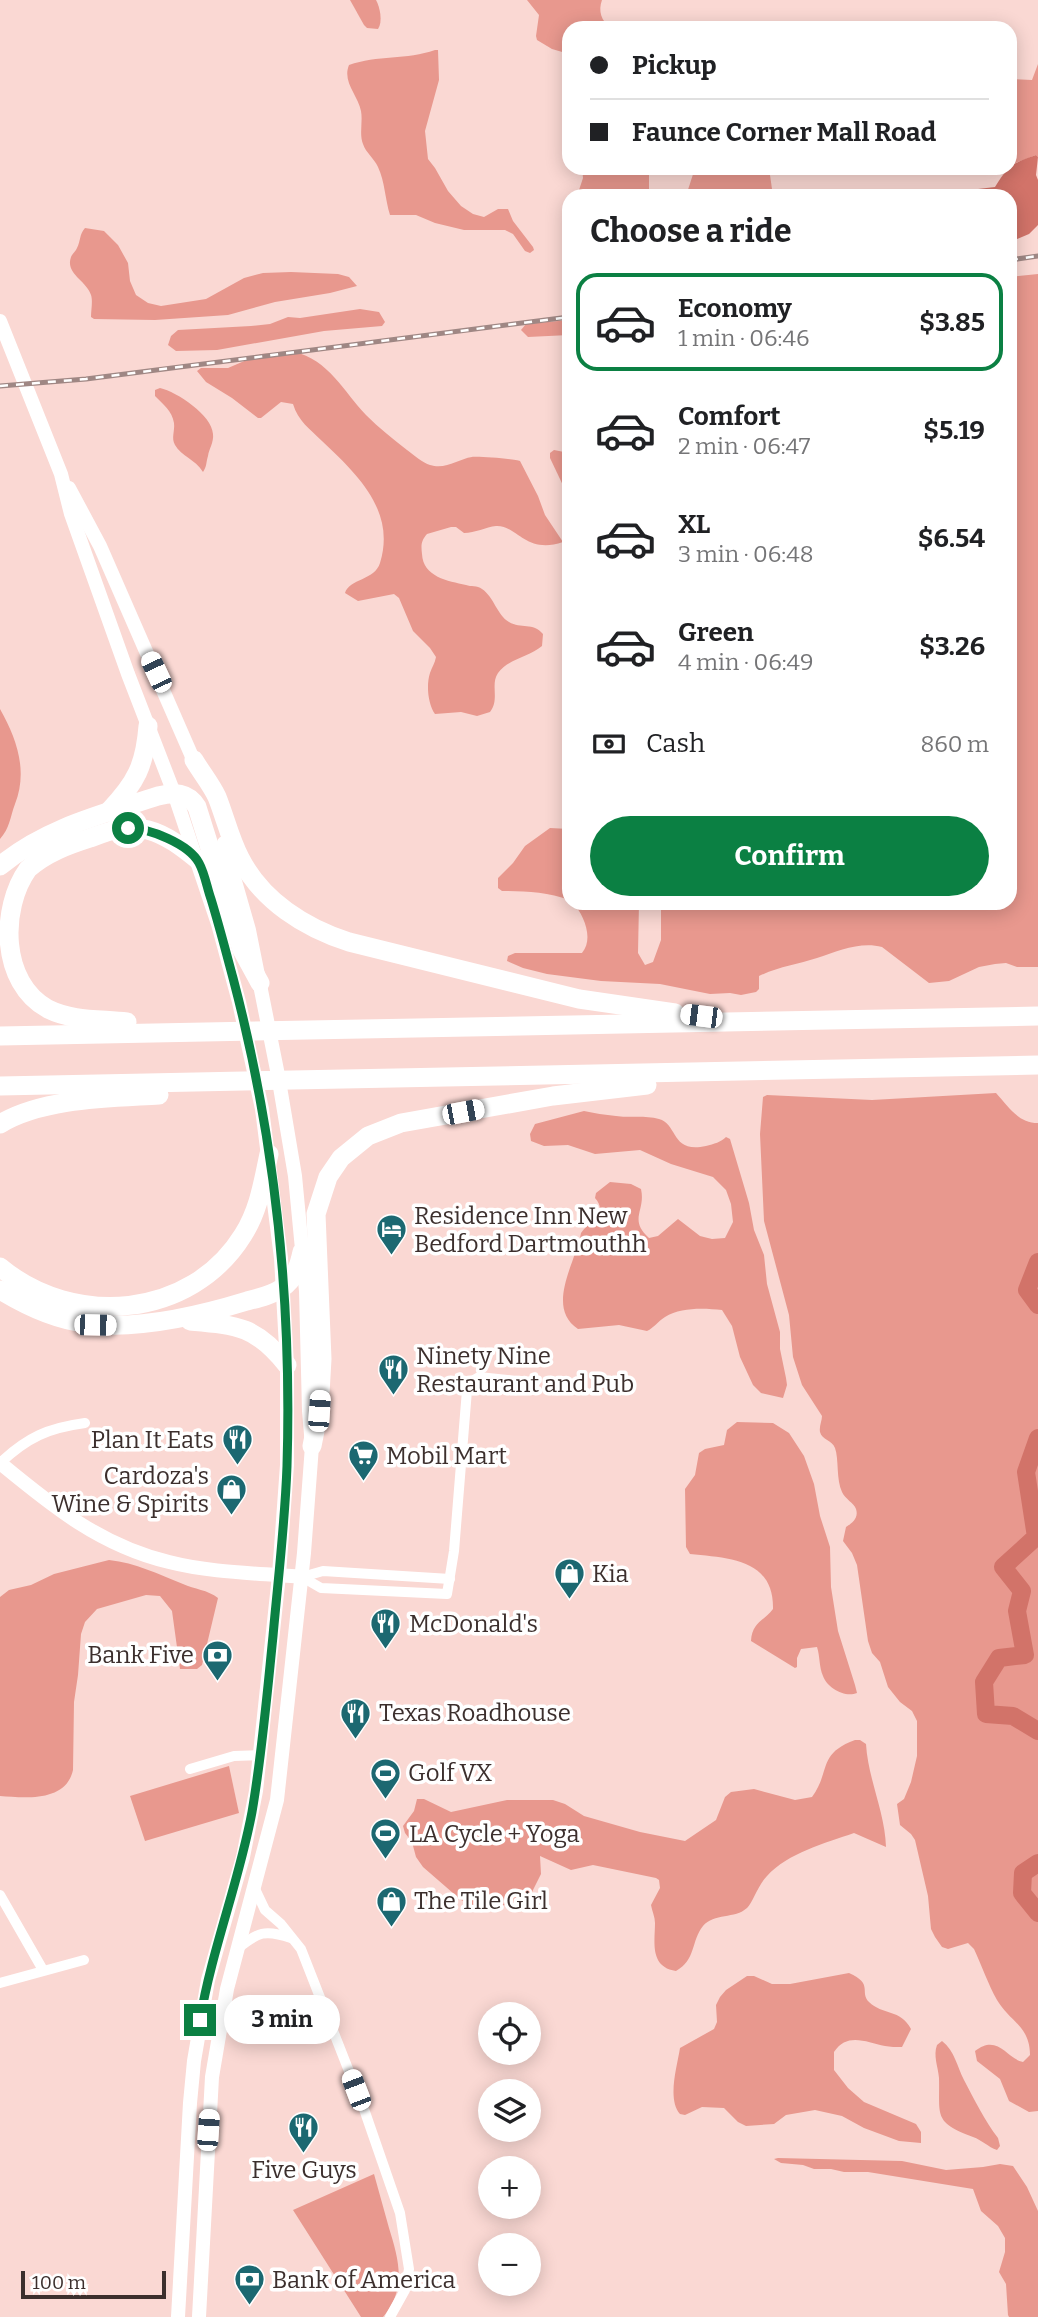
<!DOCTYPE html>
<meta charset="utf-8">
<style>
:root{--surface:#fff;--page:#f6f6f6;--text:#202124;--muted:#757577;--line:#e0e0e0;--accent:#0b8043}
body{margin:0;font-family:Bitter,serif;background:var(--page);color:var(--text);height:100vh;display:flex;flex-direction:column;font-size:26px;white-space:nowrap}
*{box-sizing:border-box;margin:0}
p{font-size:23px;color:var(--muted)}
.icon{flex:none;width:38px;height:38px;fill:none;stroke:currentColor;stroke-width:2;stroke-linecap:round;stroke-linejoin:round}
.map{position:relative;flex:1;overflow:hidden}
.sheet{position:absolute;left:562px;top:189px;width:455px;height:721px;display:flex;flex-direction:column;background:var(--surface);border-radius:21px;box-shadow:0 4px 18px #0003}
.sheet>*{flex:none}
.banner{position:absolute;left:562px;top:21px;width:455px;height:154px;border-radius:21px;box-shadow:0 4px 18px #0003;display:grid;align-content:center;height:154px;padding:0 28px;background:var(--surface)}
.buttons{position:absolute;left:478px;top:2002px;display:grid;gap:14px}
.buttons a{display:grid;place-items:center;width:63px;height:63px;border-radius:50%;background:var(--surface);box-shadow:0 4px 18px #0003;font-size:35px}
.scale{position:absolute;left:21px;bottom:18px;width:145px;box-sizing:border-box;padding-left:7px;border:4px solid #3c2f2d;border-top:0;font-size:19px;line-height:24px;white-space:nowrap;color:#3c2f2d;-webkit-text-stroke:5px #fff;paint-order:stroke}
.end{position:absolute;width:32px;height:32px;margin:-16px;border:9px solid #0b8043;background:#fff;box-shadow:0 0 0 4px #fff}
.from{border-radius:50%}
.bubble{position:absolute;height:49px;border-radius:24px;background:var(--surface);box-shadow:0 4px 18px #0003;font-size:23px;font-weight:700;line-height:49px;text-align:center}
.car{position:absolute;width:21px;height:42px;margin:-21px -10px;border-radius:9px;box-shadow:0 0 5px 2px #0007;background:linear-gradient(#fff 24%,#345 0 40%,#fff 0 76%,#345 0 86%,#fff 0)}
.banner b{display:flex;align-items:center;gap:24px;height:66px;font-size:26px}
.banner b+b{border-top:2px solid var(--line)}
.banner i{width:18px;height:18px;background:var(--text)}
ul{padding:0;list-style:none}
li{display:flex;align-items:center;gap:21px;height:98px;margin:0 14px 10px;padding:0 14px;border:4px solid transparent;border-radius:21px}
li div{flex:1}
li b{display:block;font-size:26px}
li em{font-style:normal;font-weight:700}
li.active{border-color:var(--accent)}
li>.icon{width:63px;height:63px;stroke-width:1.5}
h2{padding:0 28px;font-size:32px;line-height:84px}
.pay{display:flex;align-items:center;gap:18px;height:77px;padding:0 28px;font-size:26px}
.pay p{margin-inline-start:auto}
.button{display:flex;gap:14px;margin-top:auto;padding:14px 28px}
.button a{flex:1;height:80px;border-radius:42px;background:var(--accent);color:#fff;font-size:28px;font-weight:700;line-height:80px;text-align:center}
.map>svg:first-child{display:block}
</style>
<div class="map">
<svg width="1038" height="2317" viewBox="0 0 1038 2317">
<rect width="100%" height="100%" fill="#fad8d3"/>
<g fill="#e8988e">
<path d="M350,0h26c4,7 7,22 2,29l-11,-1 -3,-3z"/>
<path d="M527,0h75c-4,11 -1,21 9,28h-42v26l-17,-5 -15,-9 -1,-4 3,-21z"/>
<path d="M435,50h3l1,30 -14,51 3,28 7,9 13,23 13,15 12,8 11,3 14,-8h10l5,12 20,26 1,3 -4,3 -5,-2 -12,-17 -8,-4h-41l-29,-7 -19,-8h-26c-5,-16 -5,-33 -12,-48 -4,-9 -12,-14 -15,-23 -4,-10 0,-22 -2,-33 -3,-16 -19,-29 -12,-46 28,-10 58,-5 86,-15z"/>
<path d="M1038,64v93l-2,-2 -23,9 -3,-6v-79l22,1z"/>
<path d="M582,168h67v28h-72l6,-18z"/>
<path d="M695,168h74l4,28h-87z"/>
<path d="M85,228l19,3 14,14 10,18 2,18 6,14 12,8 13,3 45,-7 38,-21 19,-5 28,-1 47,2 11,3 8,9 -27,7 -55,9 -47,13 -73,5 -61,-1 -3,-2c0,-7 2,-16 0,-22 -5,-15 -26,-21 -20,-38 1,-3 5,-6 6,-9 4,-8 2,-13 8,-20z"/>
<path d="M1038,274v693h-21l-11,-4 -11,1 -16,3 -30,14 -20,2 -47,-36c-21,-6 -44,4 -65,11 -19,6 -39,9 -58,18v13l-3,3 -15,3 -11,-2 -20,1 -50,-10 -59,-3 -54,-7 -24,-6 -16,-7 1,-5 7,-3h67c12,-14 2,-38 -9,-50h66l-1,50 7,12 8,-3 8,-22v-37h349v-626z"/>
<path d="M360,309l19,3 6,10 -3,4 -58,5 -107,19 -41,1 -8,-6 3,-9 7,-6 73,-4 19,-2 18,-7 12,1z"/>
<path d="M569,320v15l-41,2 -7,-7 5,-6z"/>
<path d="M294,352c34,7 50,40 72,63 13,13 27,24 41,35 7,5 16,13 23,15 16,5 28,-6 42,-8 6,-1 43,2 48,4l18,35 7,19 18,27c-37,13 -46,-17 -67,-16 -10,1 -21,7 -32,7l-8,-6h-5l-24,7c-6,7 -6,11 -5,20 1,23 26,27 44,31 5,2 11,0 16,4 12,8 15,26 27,33 12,7 24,0 34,12l-1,12c-13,11 -34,13 -44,27 -8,12 2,26 -8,39l-13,4 -16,-4 -26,2c-7,-10 -9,-29 -5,-41 2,-6 5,-10 6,-16l-6,-9 -17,-17 -14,-33 -5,-4 -36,7 -13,-8c4,-14 30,-13 35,-30 16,-52 -22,-88 -58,-122 -12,-12 -24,-20 -29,-37l-12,-2 -20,16h-3l-26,-20 -26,-16 -9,-11 4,-3h27l33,-14z"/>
<path d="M160,388c17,4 52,27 53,46 1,8 -4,15 -5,22 -2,6 -1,10 -5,16 -8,-13 -22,-16 -28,-27 -4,-7 0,-14 -1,-22 -2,-12 -11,-19 -19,-27v-6z"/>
<path d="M554,450l15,3v45l-19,-40v-5z"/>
<path d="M0,709c17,30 28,62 15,95 -5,13 -5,24 -15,35z"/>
<path d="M550,828l19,1v71c-21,-8 -45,-9 -67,-9l-4,-3v-10l15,-15 12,-17z"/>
<path d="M996,1093c13,14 22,30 42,30v988l-9,1 -20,-11 -9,-22 -23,-18 -2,-10c23,-18 32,8 48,11l7,-7c0,-29 -20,-33 -33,-55 -9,-16 -15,-34 -23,-51l-6,-6 -20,6 -6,-2 -7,-10 -4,-8 -3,-33 -13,-56 -4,-6 -11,-9 -3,-21 7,-5 7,-17 6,-26v-35l-5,-10 -12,-9 -12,-15 -8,-25 -8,-9 -4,-12 -11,-76 -5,-12 -9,-12 3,-14c6,-4 13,-9 10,-18 -2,-6 -11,-10 -14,-17 -6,-12 -3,-33 -7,-44 -3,-8 -13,-8 -15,-16 -1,-6 2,-11 2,-16l-20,-31 -9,-28 -4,-42 -25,-94 -4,-87 3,-37 4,-2 105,5z"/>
<path d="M584,1111c10,2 21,4 32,5 14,2 29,-1 43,3 19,5 12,35 47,27 8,-2 15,-4 20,-9l4,2 19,64 5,27 10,25 3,29 13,48v17l6,29 1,7 -4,13 -22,-5 -8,-8 -13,-28 -8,-31 -10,-16c-18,-2 -41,-3 -57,7 -7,4 -11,11 -18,14l-28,-6 -41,4c-33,-22 -2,-67 3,-96 8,-12 28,-19 14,-35l1,-5 14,-11 21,2 10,5c5,22 -13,30 8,49l9,-2 20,-17 22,17 12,3 13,-1 8,-16 -2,-18 -5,-14 -13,-13 -42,-13 -31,-14 -45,4 -27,-9 -24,1 -13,-5 -1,-7 5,-10z"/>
<path d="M737,1422l36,1 16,10 15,23 10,28 6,32 10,31 1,40 7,44 17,54 2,8c-12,5 -30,-5 -34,-17 -4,-9 -3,-20 -6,-29l-16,2 -4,9v9l-2,1 -44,-27c1,-19 13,-20 22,-32 1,-50 -44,-51 -83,-55l-4,-7 -1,-58 10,-14 4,-22 6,-4 19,-4 3,-15z"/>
<path d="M109,1560c27,3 49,14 74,24 11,5 25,6 35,14l-16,67 -5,4h-17l-8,-58 -12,-15 -14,-1 -49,14 -12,13 -4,12 -3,41 -4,27 -1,68c-7,32 -47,28 -73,26v-199l9,-7 22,-5 23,-11z"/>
<path d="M855,1740h5l6,4c2,35 19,68 20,103l-32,-14c-29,10 -66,20 -87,43 -9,9 -14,26 -20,32 -12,11 -33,5 -44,18 -12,15 -7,34 -27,45 -27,-4 -21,-30 -21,-48 0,-6 -3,-12 -4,-18l9,-17 -1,-8 -3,-2 -63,-13 -22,5 -31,-14 1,18 -10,20 -10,7 -32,8h-8l-20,-9 -38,-33 -7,-10 -4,-15 -7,-9 -2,-7 11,-15 3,-12h7l27,13 56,-12h46l12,4 19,12 56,16 45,9 31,-21 9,-23 6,-5 23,-3 41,11 17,-3c19,-26 5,-43 43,-57z"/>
<path d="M229,1766l10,47 -94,28 -15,-45z"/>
<path d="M849,1973c25,11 10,19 20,29 13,13 32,7 42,27l-9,18c-6,0 -12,0 -17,-1 -19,-4 -38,-14 -51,6v18l14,18 16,14 52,22 5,8v11l-22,-2 -35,-13 -22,-12 -27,-6 -29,5 -12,9 -28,2 -8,-4 -14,-14 -22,-1 -17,8 -5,-1c-13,-15 -3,-47 0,-66l34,-19 3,-7 -1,-17 4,-8 6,-7 21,-14h7l18,8h18z"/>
<path d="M942,2041c13,10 15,26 22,39 10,19 21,41 34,58l2,8 -3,4c-9,-3 -15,-10 -24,-13 -40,-15 -33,-21 -34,-59 -1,-12 -6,-22 -2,-33z"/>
<path d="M778,2158l124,3 44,9 37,-3 17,-3 13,2 14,21 11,24v106h-29l-1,-2 -2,-31 -7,-12 6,-20v-14l-7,-12 -17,-15 -8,-22 -105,-17h-24l-13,-3h-17l-11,-4 -22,-2 -7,-4z"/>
<path d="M374,2174c5,18 10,36 15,54 10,32 18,61 -6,89h-22l-68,-107z"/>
</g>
<path fill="#d27369" d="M1036,155l2,2 -2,18 2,5v45l-9,9 -19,8v-46h-31l-1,-7 17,-2c14,-22 16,-23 41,-32z"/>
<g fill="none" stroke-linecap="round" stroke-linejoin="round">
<g stroke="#d27369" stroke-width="18">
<path d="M1038,1262l-11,28 11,15"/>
<path d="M1038,1438l-12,34 10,65 -33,30 19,24 -5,20 8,44 -26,3 -15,24 2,32 27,2 25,15"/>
<path d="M1038,1863l-15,10 -1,20 16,20"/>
</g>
<g stroke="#fff" stroke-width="10">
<path d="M0,1463c28,-26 48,-35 85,-40"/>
<path d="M302,1577l19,11 126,6 7,-43 13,-161 5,-9 7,-4 56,6"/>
<path d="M302,1577l21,-6 127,8"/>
<path d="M190,1769l44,-13 26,-1"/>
<path d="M255,1889l10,21 16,14 20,25 64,163 35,101 9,56 -4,21 -15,27"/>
<path d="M0,1895l43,75"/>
<path d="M237,1949c21,-17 28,-20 54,-11"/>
<path d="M0,1983l84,-23"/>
</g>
<g stroke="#fff" stroke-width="14">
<path d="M0,321l61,153 10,40 57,160 46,119 44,131 21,78 23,107 19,149 6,107v100l-8,110 -23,216 -13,66 -35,123 -14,81 -4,42 -12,214"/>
<path d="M69,488l31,58 97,222"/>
<path d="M0,1463c52,43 101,83 169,99 43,11 89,11 133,15"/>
<path d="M199,2317l13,-240 15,-88 50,-189 27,-247 8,-107 -3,-35 -3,-120 -11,-115 -17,-101 -29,-145 -25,-87"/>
</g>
<g stroke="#fff" stroke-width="19">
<path d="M194,760c7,12 17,24 23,37 8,20 13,42 23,61 22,43 65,70 109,84l230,57 96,14"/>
<path d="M109,811c27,-28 36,-46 39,-85"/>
<path d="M0,866c45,-38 103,-52 158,-70 16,-4 30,-4 39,11l45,143 18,33"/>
<path d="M127,1022c-27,-3 -55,-1 -79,-13 -48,-26 -48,-101 -20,-140 18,-16 40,-24 62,-31 19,-7 37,-14 58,-8 19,5 35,18 50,30"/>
<path d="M0,1036l1038,-20"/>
<path d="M0,1086l1038,-21"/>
<path d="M0,1124c43,-26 110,-26 159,-29"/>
<path d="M0,1267c73,61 191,52 243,-32 16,-25 20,-53 26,-81"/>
<path d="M0,1290c26,16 53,29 84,33 51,8 114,-7 163,-22 12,-3 25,-6 35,-13 13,-9 17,-22 20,-36"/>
<path d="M190,1321c47,4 66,5 97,44"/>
<path d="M312,1446l7,-35 3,-52 -6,-145 12,-37 13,-19 27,-22 33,-13 152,-27 94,-11"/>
</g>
<defs>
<g id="rail">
<path d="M1010,260l28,-4"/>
<path d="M0,386l86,-7 483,-62"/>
</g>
</defs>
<use href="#rail" stroke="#9f8784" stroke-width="5"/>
<use href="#rail" stroke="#fff" stroke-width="2.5" stroke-dasharray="8" stroke-linecap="butt"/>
</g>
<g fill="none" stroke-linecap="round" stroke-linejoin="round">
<path stroke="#0b8043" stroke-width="9" d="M128,828c21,0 61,16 71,35 6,11 8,25 12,36 8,26 15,53 22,79 42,159 59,324 54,488 -2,57 -9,114 -14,170 -6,59 -11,118 -21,176 -13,70 -40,137 -52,208"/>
</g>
<defs>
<symbol id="hotel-pin" viewBox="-11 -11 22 30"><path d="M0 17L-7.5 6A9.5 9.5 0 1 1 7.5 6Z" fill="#1c6871" stroke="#fff"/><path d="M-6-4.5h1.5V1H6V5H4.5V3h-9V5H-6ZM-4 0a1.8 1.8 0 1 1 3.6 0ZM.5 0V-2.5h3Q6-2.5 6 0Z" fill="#fff"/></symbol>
<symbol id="restaurant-pin" viewBox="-11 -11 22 30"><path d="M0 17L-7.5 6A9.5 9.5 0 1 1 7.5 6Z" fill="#1c6871" stroke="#fff"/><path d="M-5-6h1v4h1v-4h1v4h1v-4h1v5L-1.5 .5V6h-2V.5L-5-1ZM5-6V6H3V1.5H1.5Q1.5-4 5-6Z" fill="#fff"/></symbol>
<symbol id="supermarket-pin" viewBox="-11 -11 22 30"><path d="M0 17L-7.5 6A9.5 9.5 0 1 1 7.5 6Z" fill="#1c6871" stroke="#fff"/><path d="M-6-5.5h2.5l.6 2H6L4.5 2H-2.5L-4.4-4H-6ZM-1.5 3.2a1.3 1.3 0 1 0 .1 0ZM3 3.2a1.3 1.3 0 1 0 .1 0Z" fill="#fff"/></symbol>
<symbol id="shop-pin" viewBox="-11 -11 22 30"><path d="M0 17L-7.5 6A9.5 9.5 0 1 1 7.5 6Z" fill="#1c6871" stroke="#fff"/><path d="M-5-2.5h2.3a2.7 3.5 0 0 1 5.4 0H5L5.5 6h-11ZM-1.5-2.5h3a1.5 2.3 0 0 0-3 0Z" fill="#fff"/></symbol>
<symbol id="bank-pin" viewBox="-11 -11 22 30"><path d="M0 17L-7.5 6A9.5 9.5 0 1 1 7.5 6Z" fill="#1c6871" stroke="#fff"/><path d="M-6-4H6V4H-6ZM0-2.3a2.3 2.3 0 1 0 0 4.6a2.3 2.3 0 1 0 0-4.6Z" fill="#fff"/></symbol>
<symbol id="stadium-pin" viewBox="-11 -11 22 30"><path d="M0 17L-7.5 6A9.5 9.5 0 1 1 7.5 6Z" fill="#1c6871" stroke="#fff"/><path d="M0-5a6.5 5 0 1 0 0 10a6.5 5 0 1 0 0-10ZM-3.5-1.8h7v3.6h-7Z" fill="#fff"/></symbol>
</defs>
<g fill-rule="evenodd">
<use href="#hotel-pin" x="374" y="1212" width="35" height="47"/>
<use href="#restaurant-pin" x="376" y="1352" width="35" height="47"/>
<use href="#restaurant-pin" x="220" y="1422" width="35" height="47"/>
<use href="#supermarket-pin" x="346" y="1438" width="35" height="47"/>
<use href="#shop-pin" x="214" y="1472" width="35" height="47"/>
<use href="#shop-pin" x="552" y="1556" width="35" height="47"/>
<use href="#restaurant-pin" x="368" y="1606" width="35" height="47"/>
<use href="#bank-pin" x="200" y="1638" width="35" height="47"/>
<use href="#restaurant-pin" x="338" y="1696" width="35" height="47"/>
<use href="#stadium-pin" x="368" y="1756" width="35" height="47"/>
<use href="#stadium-pin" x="368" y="1816" width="35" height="47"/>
<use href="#shop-pin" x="374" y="1884" width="35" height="47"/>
<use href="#restaurant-pin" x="286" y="2110" width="35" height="47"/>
<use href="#bank-pin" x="232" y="2262" width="35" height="47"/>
</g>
<g text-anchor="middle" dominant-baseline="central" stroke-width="7" stroke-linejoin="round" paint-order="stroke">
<g font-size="24" fill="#3c2f2d" stroke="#fff" text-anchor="start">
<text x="414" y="1216">Residence Inn New<tspan x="414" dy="28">Bedford Dartmouthh</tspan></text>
<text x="416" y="1356">Ninety Nine<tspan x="416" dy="28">Restaurant and Pub</tspan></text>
<text x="214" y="1440" text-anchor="end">Plan It Eats</text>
<text x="386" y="1456">Mobil Mart</text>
<text x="209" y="1476" text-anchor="end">Cardoza's<tspan x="209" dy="28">Wine &amp; Spirits</tspan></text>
<text x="592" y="1574">Kia</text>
<text x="409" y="1624">McDonald's</text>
<text x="194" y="1655" text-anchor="end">Bank Five</text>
<text x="379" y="1713">Texas Roadhouse</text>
<text x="408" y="1773">Golf VX</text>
<text x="409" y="1834">LA Cycle + Yoga</text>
<text x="414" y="1901">The Tile Girl</text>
<text x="304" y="2170" text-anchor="middle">Five Guys</text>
<text x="272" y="2280">Bank of America</text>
</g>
</g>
</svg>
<div class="buttons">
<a><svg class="icon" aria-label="locate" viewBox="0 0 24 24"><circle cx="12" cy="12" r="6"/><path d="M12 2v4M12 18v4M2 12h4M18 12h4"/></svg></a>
<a><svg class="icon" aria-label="layers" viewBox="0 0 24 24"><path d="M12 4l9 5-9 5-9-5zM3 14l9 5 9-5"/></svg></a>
<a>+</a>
<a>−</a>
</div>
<div class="scale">100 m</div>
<i class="end from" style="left:128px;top:828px"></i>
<i class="end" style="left:200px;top:2020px"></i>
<div class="bubble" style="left:224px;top:1995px;width:116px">3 min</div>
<i class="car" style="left:156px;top:672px;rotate:335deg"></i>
<i class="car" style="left:701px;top:1016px;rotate:277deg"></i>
<i class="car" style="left:463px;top:1112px;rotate:79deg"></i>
<i class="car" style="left:95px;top:1325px;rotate:91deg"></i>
<i class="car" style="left:319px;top:1411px;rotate:4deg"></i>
<i class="car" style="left:356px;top:2090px;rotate:339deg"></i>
<i class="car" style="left:208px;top:2130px;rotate:4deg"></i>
<div class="banner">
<b><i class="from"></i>Pickup</b>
<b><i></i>Faunce Corner Mall Road</b>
</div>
<section class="sheet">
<h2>Choose a ride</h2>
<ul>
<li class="active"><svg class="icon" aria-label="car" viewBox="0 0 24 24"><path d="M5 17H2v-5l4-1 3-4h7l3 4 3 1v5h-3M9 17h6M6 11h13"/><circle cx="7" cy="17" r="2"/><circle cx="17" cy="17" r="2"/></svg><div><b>Economy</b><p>1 min · 06:46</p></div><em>$3.85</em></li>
<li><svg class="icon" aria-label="car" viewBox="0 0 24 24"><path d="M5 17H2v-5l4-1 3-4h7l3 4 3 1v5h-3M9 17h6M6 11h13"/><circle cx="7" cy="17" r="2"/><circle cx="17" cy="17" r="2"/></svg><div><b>Comfort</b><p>2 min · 06:47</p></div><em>$5.19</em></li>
<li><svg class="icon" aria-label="car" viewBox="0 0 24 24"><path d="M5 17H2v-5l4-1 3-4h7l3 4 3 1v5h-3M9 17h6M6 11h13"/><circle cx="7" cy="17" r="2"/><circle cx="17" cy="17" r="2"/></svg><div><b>XL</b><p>3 min · 06:48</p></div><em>$6.54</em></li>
<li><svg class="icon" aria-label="car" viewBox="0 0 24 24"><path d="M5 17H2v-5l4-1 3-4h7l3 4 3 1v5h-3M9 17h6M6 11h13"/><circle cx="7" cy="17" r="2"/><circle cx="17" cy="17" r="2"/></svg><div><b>Green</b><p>4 min · 06:49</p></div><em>$3.26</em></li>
</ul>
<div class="pay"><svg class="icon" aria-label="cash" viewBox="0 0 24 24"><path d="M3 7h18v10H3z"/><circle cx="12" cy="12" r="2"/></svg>Cash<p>860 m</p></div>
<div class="button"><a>Confirm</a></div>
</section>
</div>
